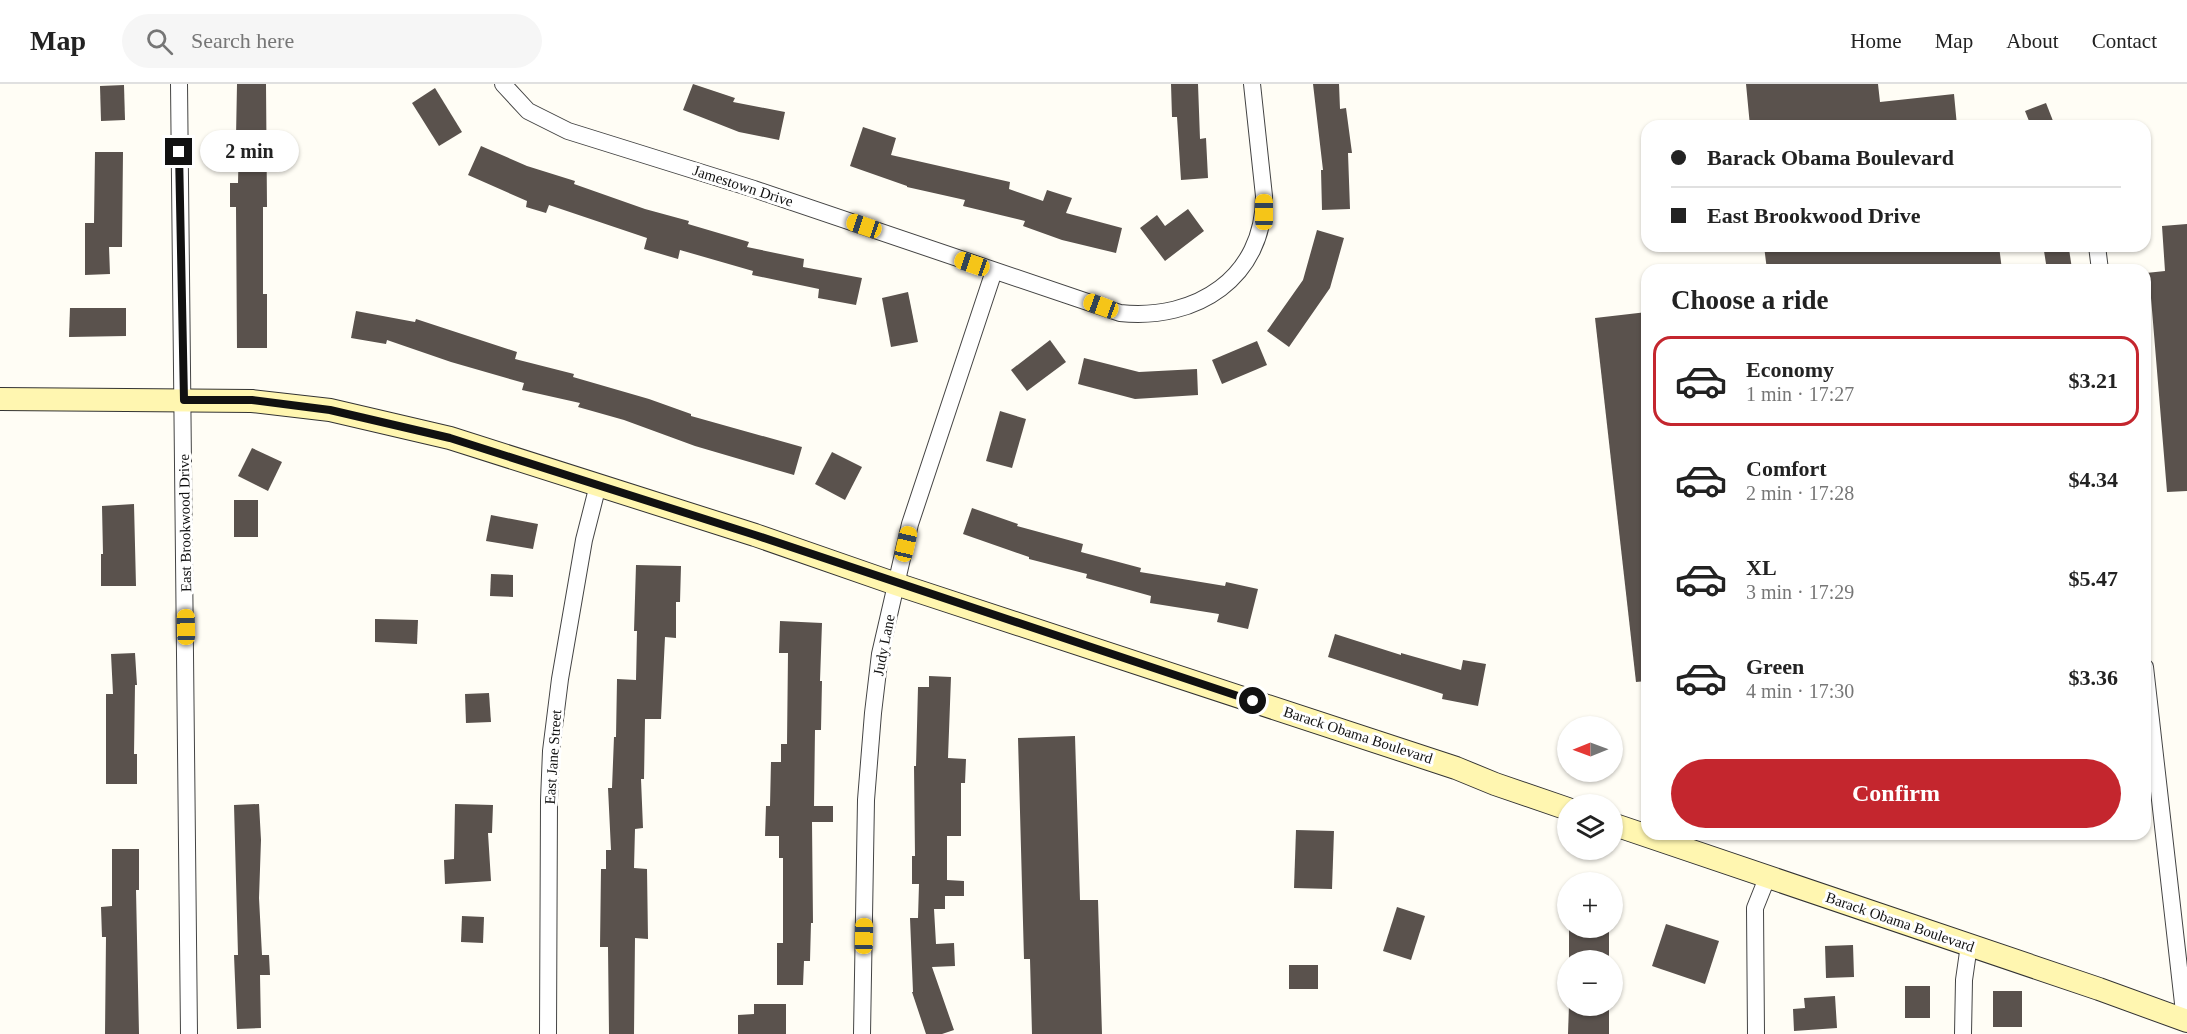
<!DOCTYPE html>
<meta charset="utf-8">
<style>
:root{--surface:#fff;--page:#f6f6f6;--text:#222;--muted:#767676;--line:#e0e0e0;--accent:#c4262e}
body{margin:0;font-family:Georgia,serif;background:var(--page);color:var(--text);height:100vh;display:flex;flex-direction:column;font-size:22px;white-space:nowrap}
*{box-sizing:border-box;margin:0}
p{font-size:20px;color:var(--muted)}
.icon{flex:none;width:33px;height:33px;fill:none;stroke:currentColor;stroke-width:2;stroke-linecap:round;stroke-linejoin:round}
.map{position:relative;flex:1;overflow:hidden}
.side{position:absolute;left:1641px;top:180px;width:510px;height:576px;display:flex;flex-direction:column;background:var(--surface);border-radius:18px;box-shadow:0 2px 4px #0004}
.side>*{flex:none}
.hud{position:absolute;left:1641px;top:36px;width:510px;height:132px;border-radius:18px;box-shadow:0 2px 4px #0004;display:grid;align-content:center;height:132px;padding:0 30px;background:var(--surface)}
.needle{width:39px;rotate:269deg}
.controls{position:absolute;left:1557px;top:632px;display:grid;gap:12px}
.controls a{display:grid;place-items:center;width:66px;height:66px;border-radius:50%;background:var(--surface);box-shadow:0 2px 4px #0004;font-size:30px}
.end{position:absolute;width:27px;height:27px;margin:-14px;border:8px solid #111;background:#fff;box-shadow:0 0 0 3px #fff}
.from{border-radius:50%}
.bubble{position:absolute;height:42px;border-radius:21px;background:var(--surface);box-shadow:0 2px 4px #0004;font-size:20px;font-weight:600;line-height:42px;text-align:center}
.car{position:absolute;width:18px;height:36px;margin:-18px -9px;border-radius:8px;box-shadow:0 0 4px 2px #0007;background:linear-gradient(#f5c518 24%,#345 0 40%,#f5c518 0 76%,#345 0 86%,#f5c518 0)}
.hud b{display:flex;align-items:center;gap:21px;height:57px;font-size:22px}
.hud b+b{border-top:2px solid var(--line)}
.hud i{width:15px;height:15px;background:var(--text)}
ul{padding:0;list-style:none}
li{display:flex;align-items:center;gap:18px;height:90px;margin:0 12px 9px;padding:0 18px;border:3px solid transparent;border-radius:18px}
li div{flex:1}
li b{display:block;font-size:22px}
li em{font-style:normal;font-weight:600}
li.selected{border-color:var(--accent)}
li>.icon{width:54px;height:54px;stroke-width:1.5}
h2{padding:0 30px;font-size:27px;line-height:72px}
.primary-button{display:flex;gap:12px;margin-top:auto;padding:12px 30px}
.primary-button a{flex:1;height:69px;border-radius:36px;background:var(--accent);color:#fff;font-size:24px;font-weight:600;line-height:69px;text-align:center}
header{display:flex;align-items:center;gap:36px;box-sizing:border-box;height:84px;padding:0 30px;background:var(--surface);border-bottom:2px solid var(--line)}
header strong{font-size:28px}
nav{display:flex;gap:33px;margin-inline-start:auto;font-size:21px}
.search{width:420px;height:54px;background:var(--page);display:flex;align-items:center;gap:15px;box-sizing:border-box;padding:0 21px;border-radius:33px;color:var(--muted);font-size:22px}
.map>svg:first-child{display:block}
</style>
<header>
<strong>Map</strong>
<div class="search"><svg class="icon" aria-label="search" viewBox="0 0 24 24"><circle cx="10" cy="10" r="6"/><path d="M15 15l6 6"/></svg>Search here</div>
<nav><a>Home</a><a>Map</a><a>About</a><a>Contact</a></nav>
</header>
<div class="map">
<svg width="2187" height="950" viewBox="0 0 2187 950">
<rect width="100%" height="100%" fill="#fffdf5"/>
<g fill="#5a524d">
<path d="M237,0h29l1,123h-4v87h4v54h-30l-1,-141h-6v-24h8l1,-46h-3z"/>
<path d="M693,0l42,14 -2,4 52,10 -6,28 -40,-8 -56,-22z"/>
<path d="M1171,0h27l2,55 6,-1 2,40 -27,2 -4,-63h-5z"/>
<path d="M1313,0h26l1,25 6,-1 6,45h-4l2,56 -28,1 -1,-40h2z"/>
<path d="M1746,0h132l2,18 74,-8 3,32h-207z"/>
<path d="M124,1l1,35 -24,1 -1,-35z"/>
<path d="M435,4l27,44 -23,14 -27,-43z"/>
<path d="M2046,19l9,23h-24l-6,-15z"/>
<path d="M863,43l33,11 -5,17 119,27 -1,7 34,12 4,-11 25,8 -6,15 56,15 -6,25 -54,-13 -39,-14 2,-5 -62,-15 2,-6 -58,-13v-1l-57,-20z"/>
<path d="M481,62l46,20 48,15 -1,3 71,25 44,12 -1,3 61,18 -2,5 57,12 -1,8 59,11 -6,27 -38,-7 1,-9 -67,-14 1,-4 -73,-21 -2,9 -34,-10 3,-11 -98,-33 -3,8 -20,-6 1,-6 -59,-26z"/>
<path d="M95,68h28l-1,95h-13l1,27 -25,1v-52h9z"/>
<path d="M1188,125l16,22 -39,30 -25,-33 17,-13 8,11z"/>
<path d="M2187,140v267l-20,1 -16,-194h-3l-2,-25 19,-2 -3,-45z"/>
<path d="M1317,146l27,8 -14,50 -41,59 -22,-16 36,-51z"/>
<path d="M1764,162h235l3,24h-235z"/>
<path d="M2069,165l3,20 -25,1 -3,-19z"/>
<path d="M908,208l10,50 -27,5 -9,-49z"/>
<path d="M70,224h56v28l-57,1z"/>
<path d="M356,227l59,11 1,-3 101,33 -2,7 59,15 -1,3 76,22 42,15v2l111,31 -8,28 -99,-29 -71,-26 -46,-13 2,-4 -58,-13 2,-7 -73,-21 -64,-22 -1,4 -35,-6z"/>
<path d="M1647,228v369l-11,1 -41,-364z"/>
<path d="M1050,256l16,22 -39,29 -16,-21z"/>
<path d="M1257,257l10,24 -45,19 -10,-24z"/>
<path d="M1084,274l55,14 58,-3 1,26 -63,4 -57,-15z"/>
<path d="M1000,327l26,8 -14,49 -26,-7z"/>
<path d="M252,364l30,14 -14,29 -30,-15z"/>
<path d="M832,368l30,15 -17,33 -30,-16z"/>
<rect x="234" y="416" width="24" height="37"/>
<path d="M134,420l2,82h-35v-32h2l-1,-48z"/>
<path d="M972,424l46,16 -1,2 66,18 -2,8 60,16 -1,4 85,14 1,-4 32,7 -10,40 -31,-7 2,-8 -69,-11 1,-7 -65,-18 1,-4 -58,-15v-2l-66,-23z"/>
<path d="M491,431l47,9 -5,25 -47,-8z"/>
<path d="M636,481l45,1 -1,36h-4v36l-11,-1 -4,82h-16l-1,60h-3l2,49 -8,1 -1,39 13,1 1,70 -13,-1 -1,96h-25l-1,-87h-8l1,-78h5v-19h5l-3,-62h4l2,-51h2l1,-58 19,1 1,-49h-3z"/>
<path d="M491,490l22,1v22l-23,-1z"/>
<path d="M375,535l43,1 -1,24 -42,-2z"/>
<path d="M780,537l42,2 -2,58h2l-1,49h-6l-1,76h19v16h-21l1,101h-2l-1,38h-6l-1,24h-26v-42h6v-85h-4v-22h-14l1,-30h4l1,-44h10v-18h6l1,-91h-9z"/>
<path d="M1335,550l66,21v-2l60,17 2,-10 23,4 -8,42 -36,-7 1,-5 -115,-37z"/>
<path d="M135,569l2,32h-2l-1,69h3v30h-31v-90h7l-2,-40z"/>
<path d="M929,592l22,1 -3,81 18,1 -1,24h-4v53h-14v44l17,1v15h-19v13h-11l2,35 18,-1 1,23 -23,1 22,63 -12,4h-16l-14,-42h1l-3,-74h8l1,-34h-7v-28h3l-1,-90h2l2,-79h11z"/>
<path d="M489,609l2,29 -25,1 -1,-29z"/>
<path d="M1075,652l5,164h18l4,134h-70l-2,-75h-6l-6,-221z"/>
<path d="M259,720l2,36 -2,58 3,57h7l1,20h-10l1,53 -24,1 -3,-74h4l-4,-150z"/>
<path d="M455,720l38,1 -1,28h-4l3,48 -46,3 -1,-24 10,-1z"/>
<path d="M1296,746l38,1 -2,58 -38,-1z"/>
<path d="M112,765h27v41h-3l3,144h-34l1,-97h-4l-1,-30 11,-1z"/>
<path d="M1397,823l28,9 -14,44 -28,-9z"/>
<path d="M462,832l22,1 -1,26 -22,-1z"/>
<path d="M1666,840l53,17 -14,43 -53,-18z"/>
<rect x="1569" y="843" width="40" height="33"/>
<path d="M1853,861l1,32 -28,1 -1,-32z"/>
<rect x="1289" y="881" width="29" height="24"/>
<rect x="1905" y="902" width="25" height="32"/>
<rect x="1993" y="907" width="29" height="36"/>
<path d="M1835,912l2,32 -43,3 -1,-22 12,-1 -1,-10z"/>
<path d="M754,920h32v30h-48v-19l16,-1z"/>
<path d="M1569,921h40v29h-41z"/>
</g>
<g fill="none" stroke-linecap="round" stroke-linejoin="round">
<defs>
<g id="minor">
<path d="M179,0l10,950"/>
<path d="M503,0l25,27 40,20 186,58 366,124c76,8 144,-35 144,-117l-12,-112"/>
<path d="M2097,162l3,24"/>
<path d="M2145,583l40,354"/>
<path d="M548,950l1,-234 2,-49 9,-72 24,-139 14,-55"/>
<path d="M862,950l4,-234 7,-87 7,-59 30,-130 84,-253"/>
<path d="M1756,950l-1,-126 12,-30"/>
<path d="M1963,950l1,-54 5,-35"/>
</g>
<g id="secondary">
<path d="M0,315l252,2 78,9 120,28 305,97 141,49 560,184 39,16 73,25"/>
<path d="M1612,740l487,165 88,32"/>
</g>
</defs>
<use href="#minor" stroke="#444" stroke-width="18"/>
<use href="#secondary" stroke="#333" stroke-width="24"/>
<use href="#minor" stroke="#fff" stroke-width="16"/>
<use href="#secondary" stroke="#fff6b0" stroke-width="22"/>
</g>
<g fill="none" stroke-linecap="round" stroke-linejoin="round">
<path stroke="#111" stroke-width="8" d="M179,68l5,248h68l78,10 120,28 305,97 498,166"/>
</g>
<g text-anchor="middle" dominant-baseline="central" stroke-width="6" stroke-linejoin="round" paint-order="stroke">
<g font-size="15" fill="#111" stroke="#fff">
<text transform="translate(743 102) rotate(18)">Jamestown Drive</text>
<text transform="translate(185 439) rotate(-91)">East Brookwood Drive</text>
<text transform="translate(884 561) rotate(-79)">Judy Lane</text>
<text transform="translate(1358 651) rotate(18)">Barack Obama Boulevard</text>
<text transform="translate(553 673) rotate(-86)">East Jane Street</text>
<text transform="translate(1900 838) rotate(19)">Barack Obama Boulevard</text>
</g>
</g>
</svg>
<div class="controls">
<a><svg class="needle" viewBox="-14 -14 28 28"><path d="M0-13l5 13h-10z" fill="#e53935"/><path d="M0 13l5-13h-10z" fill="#767676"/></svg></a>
<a><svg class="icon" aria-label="layers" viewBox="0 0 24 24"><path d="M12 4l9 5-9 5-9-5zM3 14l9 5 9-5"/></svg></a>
<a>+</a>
<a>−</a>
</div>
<i class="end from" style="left:1253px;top:617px"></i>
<i class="end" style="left:179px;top:68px"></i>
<div class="bubble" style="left:200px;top:46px;width:99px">2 min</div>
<i class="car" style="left:1264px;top:128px;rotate:0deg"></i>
<i class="car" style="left:864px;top:142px;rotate:289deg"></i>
<i class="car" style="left:972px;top:180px;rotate:289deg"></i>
<i class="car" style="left:1101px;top:222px;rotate:290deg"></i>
<i class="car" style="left:906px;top:460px;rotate:13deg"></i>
<i class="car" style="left:186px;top:543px;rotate:359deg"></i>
<i class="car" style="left:864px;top:852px;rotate:1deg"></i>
<div class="hud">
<b><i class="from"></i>Barack Obama Boulevard</b>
<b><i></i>East Brookwood Drive</b>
</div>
<section class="side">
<h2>Choose a ride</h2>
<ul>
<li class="selected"><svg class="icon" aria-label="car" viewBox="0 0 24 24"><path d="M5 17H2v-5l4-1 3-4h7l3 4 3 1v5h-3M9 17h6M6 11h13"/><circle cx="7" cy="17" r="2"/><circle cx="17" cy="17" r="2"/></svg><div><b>Economy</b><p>1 min · 17:27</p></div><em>$3.21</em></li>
<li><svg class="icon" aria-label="car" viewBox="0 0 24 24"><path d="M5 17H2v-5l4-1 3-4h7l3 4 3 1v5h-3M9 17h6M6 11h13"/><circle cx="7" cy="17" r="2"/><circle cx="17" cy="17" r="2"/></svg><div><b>Comfort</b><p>2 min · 17:28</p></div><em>$4.34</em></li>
<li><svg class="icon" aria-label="car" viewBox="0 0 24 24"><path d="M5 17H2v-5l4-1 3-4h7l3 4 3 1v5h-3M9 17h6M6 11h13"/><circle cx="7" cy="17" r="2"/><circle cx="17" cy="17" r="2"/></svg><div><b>XL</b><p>3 min · 17:29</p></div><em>$5.47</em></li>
<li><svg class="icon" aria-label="car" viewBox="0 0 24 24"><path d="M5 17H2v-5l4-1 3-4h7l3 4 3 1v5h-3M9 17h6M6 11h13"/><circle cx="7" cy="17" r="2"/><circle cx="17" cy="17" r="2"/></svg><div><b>Green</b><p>4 min · 17:30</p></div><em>$3.36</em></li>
</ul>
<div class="primary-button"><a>Confirm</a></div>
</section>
</div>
